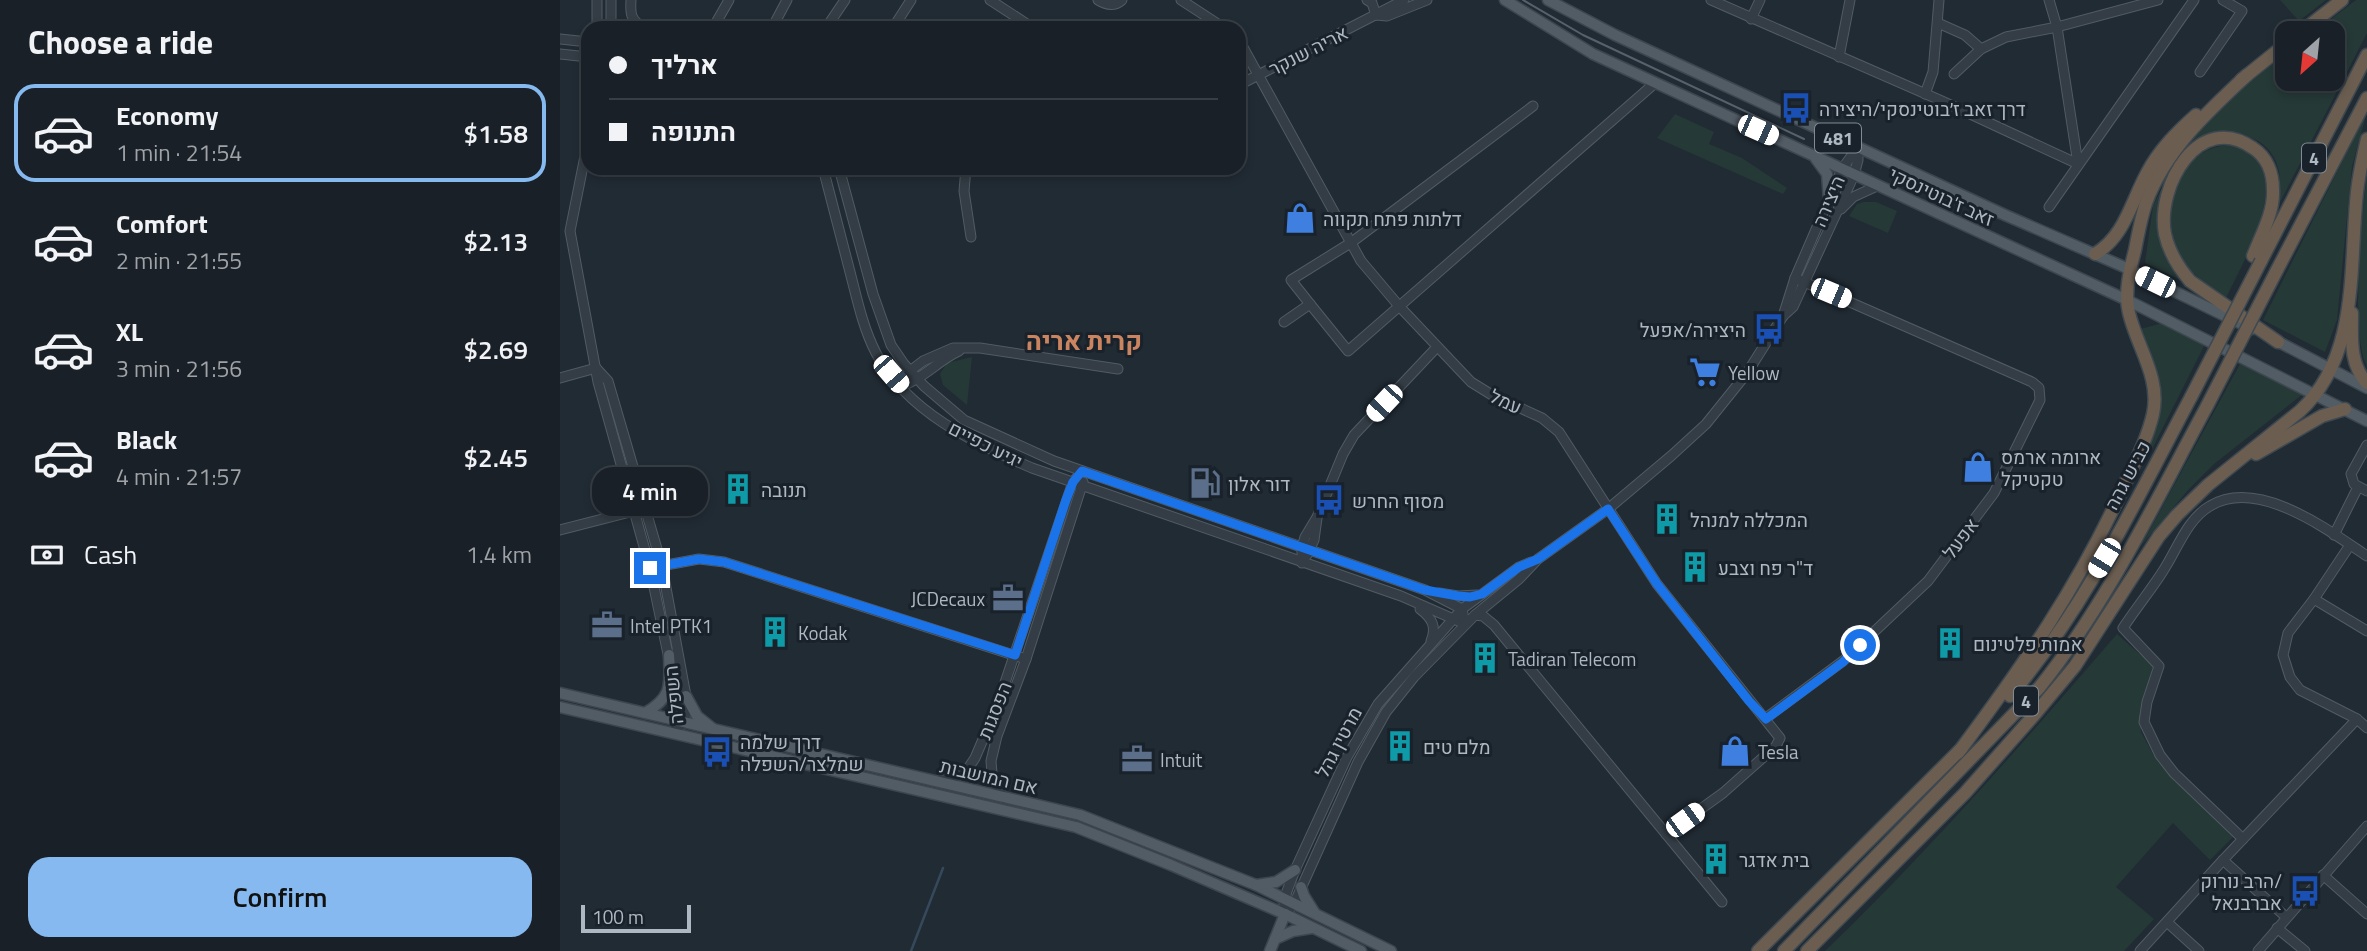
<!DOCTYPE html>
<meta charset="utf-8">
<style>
:root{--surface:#192027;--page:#22282f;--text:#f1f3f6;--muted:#9fa3a7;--line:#373e44;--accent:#85b9f0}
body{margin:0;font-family:"Titillium Web",Heebo,sans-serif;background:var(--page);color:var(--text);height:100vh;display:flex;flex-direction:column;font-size:26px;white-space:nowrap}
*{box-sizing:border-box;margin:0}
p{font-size:23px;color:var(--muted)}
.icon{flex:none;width:38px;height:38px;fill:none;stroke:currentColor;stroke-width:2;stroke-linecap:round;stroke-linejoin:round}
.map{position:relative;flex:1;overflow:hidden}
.details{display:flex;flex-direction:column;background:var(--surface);width:560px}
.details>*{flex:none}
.banner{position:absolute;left:21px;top:21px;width:665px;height:154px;border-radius:21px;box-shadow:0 4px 10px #0003,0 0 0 2px var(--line);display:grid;align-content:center;height:154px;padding:0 28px;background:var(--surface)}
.needle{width:46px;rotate:207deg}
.fabs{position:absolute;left:1715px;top:21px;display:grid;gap:14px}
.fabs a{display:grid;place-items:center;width:70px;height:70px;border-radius:14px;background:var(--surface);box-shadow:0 4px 10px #0003,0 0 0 2px var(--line);font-size:35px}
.scale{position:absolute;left:21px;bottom:18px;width:110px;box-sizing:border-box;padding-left:7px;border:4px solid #aeb8c2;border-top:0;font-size:19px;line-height:24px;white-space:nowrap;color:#aeb8c2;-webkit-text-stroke:5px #19222a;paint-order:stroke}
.end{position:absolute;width:32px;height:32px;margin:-16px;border:9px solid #1a73e8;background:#fff;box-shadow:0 0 0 4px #fff}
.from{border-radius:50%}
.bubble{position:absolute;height:49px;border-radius:21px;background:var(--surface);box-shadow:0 4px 10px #0003,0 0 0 2px var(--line);font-size:23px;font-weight:600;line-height:49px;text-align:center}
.car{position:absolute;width:21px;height:42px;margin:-21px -10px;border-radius:9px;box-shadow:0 0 5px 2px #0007;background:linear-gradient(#fff 24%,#345 0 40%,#fff 0 76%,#345 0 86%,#fff 0)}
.banner b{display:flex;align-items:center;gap:24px;height:66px;font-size:26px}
.banner b+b{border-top:2px solid var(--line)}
.banner i{width:18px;height:18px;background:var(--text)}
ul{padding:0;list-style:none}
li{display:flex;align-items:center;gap:21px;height:98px;margin:0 14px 10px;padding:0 14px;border:4px solid transparent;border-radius:21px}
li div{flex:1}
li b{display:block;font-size:26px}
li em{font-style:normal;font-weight:600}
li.current{border-color:var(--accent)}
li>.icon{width:63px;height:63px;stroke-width:1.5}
h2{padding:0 28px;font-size:32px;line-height:84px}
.pay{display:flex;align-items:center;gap:18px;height:77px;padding:0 28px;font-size:26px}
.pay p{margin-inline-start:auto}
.cta{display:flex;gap:14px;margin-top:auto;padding:14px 28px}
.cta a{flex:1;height:80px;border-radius:21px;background:var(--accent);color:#111;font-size:28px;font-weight:600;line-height:80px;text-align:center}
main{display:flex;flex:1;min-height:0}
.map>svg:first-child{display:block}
</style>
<main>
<section class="details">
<h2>Choose a ride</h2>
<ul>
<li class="current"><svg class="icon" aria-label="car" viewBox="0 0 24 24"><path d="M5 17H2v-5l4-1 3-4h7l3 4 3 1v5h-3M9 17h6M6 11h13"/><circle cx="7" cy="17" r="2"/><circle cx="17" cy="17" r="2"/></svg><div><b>Economy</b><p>1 min · 21:54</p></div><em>$1.58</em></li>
<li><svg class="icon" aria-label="car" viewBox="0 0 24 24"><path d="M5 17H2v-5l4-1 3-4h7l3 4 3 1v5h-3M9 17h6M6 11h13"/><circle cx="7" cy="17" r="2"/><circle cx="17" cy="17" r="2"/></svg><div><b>Comfort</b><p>2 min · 21:55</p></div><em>$2.13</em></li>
<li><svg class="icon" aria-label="car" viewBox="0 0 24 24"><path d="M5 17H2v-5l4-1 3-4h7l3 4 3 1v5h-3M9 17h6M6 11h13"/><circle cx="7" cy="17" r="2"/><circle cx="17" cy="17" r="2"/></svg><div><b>XL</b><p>3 min · 21:56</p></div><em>$2.69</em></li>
<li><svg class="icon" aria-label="car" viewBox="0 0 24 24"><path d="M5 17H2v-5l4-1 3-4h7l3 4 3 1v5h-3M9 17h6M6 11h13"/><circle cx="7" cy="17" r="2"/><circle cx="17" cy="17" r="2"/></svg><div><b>Black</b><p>4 min · 21:57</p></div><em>$2.45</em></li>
</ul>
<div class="pay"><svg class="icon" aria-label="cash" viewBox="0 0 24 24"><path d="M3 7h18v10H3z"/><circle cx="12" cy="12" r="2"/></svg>Cash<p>1.4 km</p></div>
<div class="cta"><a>Confirm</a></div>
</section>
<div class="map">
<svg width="1807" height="951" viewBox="0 0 1807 951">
<rect width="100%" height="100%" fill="#212b34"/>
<g fill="#253937">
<path d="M1720,0h46l-27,21z"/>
<path d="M1796,0h11v33l-91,177c2,-12 5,-26 3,-38 -8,-43 -58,-45 -90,-30 29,-35 62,-62 98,-89v26h46v-46h-20z"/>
<path d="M1807,112l-15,54 -15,154 -12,32 -62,-32z"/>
<path d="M1115,114l39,18 -5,12 33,14 45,30 -4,6 -126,-56z"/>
<path d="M1669,145c74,17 16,113 -3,153 -18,-12 -37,-24 -47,-44 -20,-41 -2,-106 50,-109z"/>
<path d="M1609,173c-12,43 -16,76 18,110l-42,-20 8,-57z"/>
<path d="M1807,175v191c-17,-28 -5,-155 0,-191z"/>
<path d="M1304,202h12l21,9 -9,22 -39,-17 8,-12z"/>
<path d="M1603,323l41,23 -62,123c7,-22 21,-48 19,-70 -1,-24 -13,-48 -21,-70z"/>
<path d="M412,357l-5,48 -24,-20 -3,-11 7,-11z"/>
<path d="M1680,364l63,30 -89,70 -25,25 -48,57z"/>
<path d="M1557,634l36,32 -13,48 1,18 12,22 80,83 -23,23 -37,-37 -57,64 38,32 -30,32h-299c104,-100 198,-208 292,-317z"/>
</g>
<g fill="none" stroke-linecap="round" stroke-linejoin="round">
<path stroke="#35495b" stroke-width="2.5" d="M351,951l32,-83"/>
<defs>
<g id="minor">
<path d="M37,0v28"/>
<path d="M51,0v28"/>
<path d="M71,0c-1,15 0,20 13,28"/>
<path d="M430,0l43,28"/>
<path d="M538,0c8,5 16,7 24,0"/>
<path d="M621,0l43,28"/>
<path d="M807,0l5,3 4,12"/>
<path d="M1151,0l231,101 136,63"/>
<path d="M1489,0l8,27 21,137"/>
<path d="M816,15l11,1 40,-16"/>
<path d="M1191,19l9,-19"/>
<path d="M1378,23l27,12 16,14 25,-12 51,-10 101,-27"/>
<path d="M153,28l16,-28"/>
<path d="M212,28l15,-28"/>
<path d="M266,28l19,-28"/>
<path d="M333,28l18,-28"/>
<path d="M0,39l28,3"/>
<path d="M679,40l122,221 38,45 72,76 21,13 50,23 17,14 98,152 123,154 -4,8 -53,47 -57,41"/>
<path d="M0,54l28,3"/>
<path d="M1279,57l11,-57"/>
<path d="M1640,72l42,-61 -19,-11"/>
<path d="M1394,74l27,-25"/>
<path d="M679,85l165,-85"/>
<path d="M1365,94l8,-22 6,-72"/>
<path d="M28,141l-18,90 28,151 52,186 19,91"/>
<path d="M263,168c9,35 18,69 27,104 7,27 13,56 26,81 31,59 98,90 156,115l369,128 64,28"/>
<path d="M279,168l34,126 18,51 13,19 20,22 40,34 90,41 371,129 37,19 3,15"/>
<path d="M406,168l-2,23 7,46"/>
<path d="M1489,207l145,-207"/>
<path d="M1281,209l12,-12 24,-11"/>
<path d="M750,304l-19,-24 61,-38 181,-136"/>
<path d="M1223,316l12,-38 47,-109 16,-22"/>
<path d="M724,322l26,-18 38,47 307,-268"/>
<path d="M36,368l12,13 54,185 24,130v17l-4,12"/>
<path d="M0,378l36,-10"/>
<path d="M342,386l8,-15 13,-10 30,-13h27l138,21"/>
<path d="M342,386c24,-9 35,-25 57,-35"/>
<path d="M1807,445l-16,29 3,10 13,7"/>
<path d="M0,530l74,-19"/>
<path d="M1774,535l24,-48"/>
<path d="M1790,545l-36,54 -26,34 -5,22 7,22 10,13 57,29 10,9"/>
<path d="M747,555l7,-15 3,-22"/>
<path d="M742,563v-16l3,-10 12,-20 26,-63 11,-19 83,-88"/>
<path d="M90,568l49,-9 25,3 302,97"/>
<path d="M879,593l19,3 19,-1"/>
<path d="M1754,599l53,32"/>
<path d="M860,609c12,9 17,18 11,32"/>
<path d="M915,615l8,1 11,9 228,277"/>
<path d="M112,676c3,20 1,39 5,58"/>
<path d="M1206,718l77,-57 85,-80 66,-88 46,-93 -1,-12 -7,-6 -237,-104"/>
<path d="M379,781l19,-5 9,-6 8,-12 21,-49 77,-227 9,-11"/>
<path d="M444,798l-9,-14 -3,-11 -1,-12 6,-25 29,-77 57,-177"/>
<path d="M1683,839l-69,-66 -14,-18 -16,-33 3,-20 12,-36 -36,-38c13,-20 28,-38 40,-57 14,-21 24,-52 47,-65 48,-29 118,24 157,50"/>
<path d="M1763,875l44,39"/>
<path d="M724,905v-6l11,-29 52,-113 31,-53 84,-95 57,-42 12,-5"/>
<path d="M725,914l9,-10 64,-142 28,-50 28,-35 61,-62 44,-36 19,-20 70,-50 63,-53 35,-32 41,-51 36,-57 10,-9 61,-132 4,-15v-13"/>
<path d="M1726,917l-63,-57 134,-141"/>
<path d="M1608,923l31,28"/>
<path d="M1717,928l28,23"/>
<path d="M1580,951l83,-91"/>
<path d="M1698,951l109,-125"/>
</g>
<g id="major">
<path d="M945,0l88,54 534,246 240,121"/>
<path d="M988,0l67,35 390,180 117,51 130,63"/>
<path d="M1256,159l11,15 2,26"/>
<path d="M1713,339l94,49"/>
<path d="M0,693l520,122 176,70 135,66"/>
<path d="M126,696l11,20 15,12"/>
<path d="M0,707l516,120 95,38 114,49 76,37"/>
<path d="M85,713c28,-16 25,-28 24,-58"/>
<path d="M696,885l20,-3 19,-12"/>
<path d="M741,887l3,9 10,16"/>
<path d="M715,939l18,-8 19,-3"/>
<path d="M710,951l15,-37"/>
</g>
<g id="highway">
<path d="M1740,33l42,-33"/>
<path d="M1681,80l46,-37"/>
<path d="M1535,254c30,-18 36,-52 52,-81 12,-23 30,-41 49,-58"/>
<path d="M1693,256c8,-21 21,-43 20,-66 0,-17 -6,-33 -20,-42 -54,-38 -97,38 -88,86 4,18 13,33 25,47l88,61"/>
<path d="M1701,261l106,-206"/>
<path d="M1717,270l90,-172"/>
<path d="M1792,313c0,24 -3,51 15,70"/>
<path d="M1696,454l66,-38 23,-7"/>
<path d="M1450,696c76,-89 126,-196 181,-299"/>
<path d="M1398,753c65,-87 120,-166 165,-265 11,-24 24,-48 30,-74 8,-36 -16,-67 -24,-101 -5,-20 1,-44 6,-63 3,-16 6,-32 11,-47 19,-52 61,-91 101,-128"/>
<path d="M1198,951l204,-203"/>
<path d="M1224,951l255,-263c69,-86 116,-186 168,-282"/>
<path d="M1247,951l158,-158 70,-79 40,-48 84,-130 18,-21 31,-30 92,-74c60,-55 49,-146 57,-219 2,-18 6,-36 10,-53"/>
</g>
</defs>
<use href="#minor" stroke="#515b63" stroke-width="11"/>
<use href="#major" stroke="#3d464f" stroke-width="13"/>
<use href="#highway" stroke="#3e4850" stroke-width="15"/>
<use href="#minor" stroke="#343d45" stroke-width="9"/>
<use href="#major" stroke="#525c65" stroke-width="10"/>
<use href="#highway" stroke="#6b5e51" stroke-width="12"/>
<path stroke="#56616c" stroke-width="2" d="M963,0l60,35 221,104"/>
<defs>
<g id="highway-bridge">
<path d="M1631,397l70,-136"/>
<path d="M1647,406l70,-136"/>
</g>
</defs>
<use href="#highway-bridge" stroke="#3e4850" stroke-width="15" stroke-linecap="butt"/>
<use href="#highway-bridge" stroke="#6b5e51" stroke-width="12"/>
</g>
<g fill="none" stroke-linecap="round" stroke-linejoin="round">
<path stroke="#1a73e8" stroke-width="9" d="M90,568l49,-9 25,3 291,93 51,-155 7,-18 9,-11 343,119 33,6 12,1 12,-3 37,-27 19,-8 70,-50 49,75 92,117 17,18 77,-57 17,-17"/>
</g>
<defs>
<symbol id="bus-bare" viewBox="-9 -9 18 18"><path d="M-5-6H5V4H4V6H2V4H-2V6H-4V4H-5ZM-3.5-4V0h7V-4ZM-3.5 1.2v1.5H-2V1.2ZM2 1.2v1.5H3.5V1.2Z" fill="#1a4fb4" stroke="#19222a" stroke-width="2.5" paint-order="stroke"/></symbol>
<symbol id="shop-bare" viewBox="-9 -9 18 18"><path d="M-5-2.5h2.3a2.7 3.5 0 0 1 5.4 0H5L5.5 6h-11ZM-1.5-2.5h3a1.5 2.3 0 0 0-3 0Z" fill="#3f7fe0" stroke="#19222a" stroke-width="2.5" paint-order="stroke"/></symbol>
<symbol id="supermarket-bare" viewBox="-9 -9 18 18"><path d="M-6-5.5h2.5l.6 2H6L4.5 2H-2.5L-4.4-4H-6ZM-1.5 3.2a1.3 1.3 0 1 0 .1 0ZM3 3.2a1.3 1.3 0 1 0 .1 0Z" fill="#3f7fe0" stroke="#19222a" stroke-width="2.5" paint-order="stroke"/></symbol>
<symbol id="fuel-bare" viewBox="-9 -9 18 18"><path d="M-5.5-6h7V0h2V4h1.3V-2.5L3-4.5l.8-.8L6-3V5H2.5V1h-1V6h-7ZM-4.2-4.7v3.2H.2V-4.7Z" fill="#5c6f8a" stroke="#19222a" stroke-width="2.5" paint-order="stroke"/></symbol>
<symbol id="building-bare" viewBox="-9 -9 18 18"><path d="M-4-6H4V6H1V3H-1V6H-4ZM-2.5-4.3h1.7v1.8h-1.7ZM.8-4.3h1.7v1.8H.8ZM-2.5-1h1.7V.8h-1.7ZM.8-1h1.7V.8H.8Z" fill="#0f9aa8" stroke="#19222a" stroke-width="2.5" paint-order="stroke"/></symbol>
<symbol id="office-bare" viewBox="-9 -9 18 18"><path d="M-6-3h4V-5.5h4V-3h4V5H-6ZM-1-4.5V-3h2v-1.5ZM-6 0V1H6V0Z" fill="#5c6f8a" stroke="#19222a" stroke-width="2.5" paint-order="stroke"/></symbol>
</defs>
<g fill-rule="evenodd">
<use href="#bus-bare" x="1214" y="86" width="44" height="44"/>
<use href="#shop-bare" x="718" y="196" width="44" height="44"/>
<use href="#bus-bare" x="1187" y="307" width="44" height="44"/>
<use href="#supermarket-bare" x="1123" y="350" width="44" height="44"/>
<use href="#shop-bare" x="1396" y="445" width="44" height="44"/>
<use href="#fuel-bare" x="623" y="461" width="44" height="44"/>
<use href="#building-bare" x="156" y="467" width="44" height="44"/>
<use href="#bus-bare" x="747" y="478" width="44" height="44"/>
<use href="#building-bare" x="1085" y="497" width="44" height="44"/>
<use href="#building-bare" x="1113" y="545" width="44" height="44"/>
<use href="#office-bare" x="426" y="576" width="44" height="44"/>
<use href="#office-bare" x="25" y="603" width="44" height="44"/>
<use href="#building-bare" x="193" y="610" width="44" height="44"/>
<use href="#building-bare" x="1368" y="621" width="44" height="44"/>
<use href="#building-bare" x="903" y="636" width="44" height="44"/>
<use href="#building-bare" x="818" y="724" width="44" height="44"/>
<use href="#shop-bare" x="1153" y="729" width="44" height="44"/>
<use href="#bus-bare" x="135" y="730" width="44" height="44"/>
<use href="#office-bare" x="555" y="737" width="44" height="44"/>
<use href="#building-bare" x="1134" y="837" width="44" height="44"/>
<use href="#bus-bare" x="1723" y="869" width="44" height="44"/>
</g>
<g text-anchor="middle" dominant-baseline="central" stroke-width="6" stroke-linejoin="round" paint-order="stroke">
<g fill="#19222a" stroke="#818b94" stroke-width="2">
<rect x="1255" y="123.5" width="46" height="29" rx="5"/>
<rect x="1742" y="143.5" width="24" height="29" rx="5"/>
<rect x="1454" y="686.5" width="24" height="29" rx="5"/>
</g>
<g font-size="18" font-weight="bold" fill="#aeb8c2">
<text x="1278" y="138">481</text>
<text x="1754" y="158">4</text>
<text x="1466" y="701">4</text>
</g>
<g font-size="19" fill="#aeb8c2" stroke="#19222a">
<text transform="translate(748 50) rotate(-27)">אריה שנקר</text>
<text transform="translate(1382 196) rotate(25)">זאב ז'בוטינסקי</text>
<text transform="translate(1268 201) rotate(-67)">היצירה</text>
<text transform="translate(946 401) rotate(25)">עמל</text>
<text transform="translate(426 444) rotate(27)">יגיע כפיים</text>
<text transform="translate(1567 475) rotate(-62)">כביש גהה</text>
<text transform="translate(1400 538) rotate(-53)">אפעל</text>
<text transform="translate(113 695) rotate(-96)">השפלה</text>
<text transform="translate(434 710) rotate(-68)">הפסגות</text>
<text transform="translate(778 742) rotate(-62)">מרטין גהל</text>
<text transform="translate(429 776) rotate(13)">אם המושבות</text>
</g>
<g font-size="19" fill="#aeb8c2" stroke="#19222a" text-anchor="start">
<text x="1259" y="108">דרך זאב ז׳בוטינסקי/היצירה</text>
<text x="763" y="218">דלתות פתח תקווה</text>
<text x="1186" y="329" text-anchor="end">היצירה/אפעל</text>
<text x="1168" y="372">Yellow</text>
<text x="1441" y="456">ארומה ארמס<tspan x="1441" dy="22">טקטיקל</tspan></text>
<text x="668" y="483">דור אלון</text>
<text x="201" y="489">תנובה</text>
<text x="792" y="500">מסוף החרש</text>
<text x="1130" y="519">המכללה למנהל</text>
<text x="1158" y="567">ד"ר פח וצבע</text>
<text x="425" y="598" text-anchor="end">JCDecaux</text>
<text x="70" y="625">Intel PTK1</text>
<text x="238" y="632">Kodak</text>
<text x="1413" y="643">אמות פלטינום</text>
<text x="948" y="658">Tadiran Telecom</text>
<text x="180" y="741">דרך שלמה<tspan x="180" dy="22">שמלצר/השפלה</tspan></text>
<text x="863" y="746">מלם טים</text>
<text x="1198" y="751">Tesla</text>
<text x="600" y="759">Intuit</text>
<text x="1179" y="859">בית אדגר</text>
<text x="1722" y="880" text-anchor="end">הרב נורוק/<tspan x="1722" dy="22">אברבנאל</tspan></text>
</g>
<g font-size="26" font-weight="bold" fill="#ca8460" stroke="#19222a">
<text x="524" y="340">קרית אריה</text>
</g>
</g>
</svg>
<div class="fabs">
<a><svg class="needle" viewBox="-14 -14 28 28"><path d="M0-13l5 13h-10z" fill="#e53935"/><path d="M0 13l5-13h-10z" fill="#9fa3a7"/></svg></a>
</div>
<div class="scale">100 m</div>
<i class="end from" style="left:1300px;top:645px"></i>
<i class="end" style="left:90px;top:568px"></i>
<div class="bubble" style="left:32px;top:467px;width:116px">4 min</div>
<i class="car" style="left:1198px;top:130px;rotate:114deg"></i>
<i class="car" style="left:1595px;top:282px;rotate:296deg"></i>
<i class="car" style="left:1271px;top:293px;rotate:113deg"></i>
<i class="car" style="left:331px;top:374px;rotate:139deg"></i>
<i class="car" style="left:824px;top:403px;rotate:223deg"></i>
<i class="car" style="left:1544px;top:558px;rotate:211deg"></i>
<i class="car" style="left:1125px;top:820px;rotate:54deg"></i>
<div class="banner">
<b><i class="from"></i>ארליך</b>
<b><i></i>התנופה</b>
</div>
</div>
</main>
